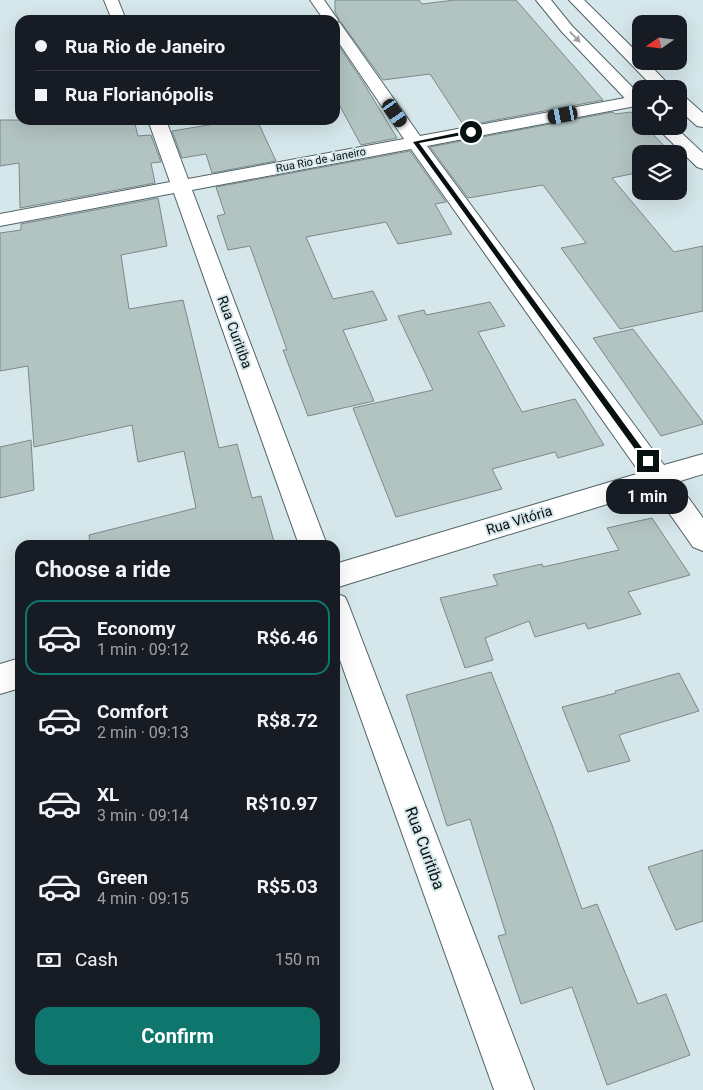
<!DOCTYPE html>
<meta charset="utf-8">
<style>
:root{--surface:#171b24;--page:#20242c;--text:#f1f3f6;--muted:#9ea1a6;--line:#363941;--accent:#0f766e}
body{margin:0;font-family:Roboto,sans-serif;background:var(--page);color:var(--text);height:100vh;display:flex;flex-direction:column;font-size:19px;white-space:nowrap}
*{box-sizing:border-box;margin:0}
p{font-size:16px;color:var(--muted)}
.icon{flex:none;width:28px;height:28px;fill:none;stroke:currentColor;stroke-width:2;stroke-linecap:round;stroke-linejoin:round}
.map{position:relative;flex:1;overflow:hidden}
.side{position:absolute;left:15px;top:540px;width:325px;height:535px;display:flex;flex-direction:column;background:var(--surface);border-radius:15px;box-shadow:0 5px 20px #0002}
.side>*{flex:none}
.banner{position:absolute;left:15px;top:15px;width:325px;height:110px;border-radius:15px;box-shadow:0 5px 20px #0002;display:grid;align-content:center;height:110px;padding:0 20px;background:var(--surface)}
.needle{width:32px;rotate:256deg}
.controls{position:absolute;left:632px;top:15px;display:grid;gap:10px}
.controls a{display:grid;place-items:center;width:55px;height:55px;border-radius:10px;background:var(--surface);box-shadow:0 5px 20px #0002;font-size:25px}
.end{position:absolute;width:22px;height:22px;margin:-11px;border:6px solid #091011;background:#fff;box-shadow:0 0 0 2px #fff}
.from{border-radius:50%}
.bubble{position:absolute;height:35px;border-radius:15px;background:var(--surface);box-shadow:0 5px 20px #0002;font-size:16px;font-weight:700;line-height:35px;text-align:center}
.car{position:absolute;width:15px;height:30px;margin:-15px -8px;border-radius:6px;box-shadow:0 0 4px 1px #0007;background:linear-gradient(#222 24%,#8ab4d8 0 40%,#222 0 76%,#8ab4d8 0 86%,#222 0)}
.banner b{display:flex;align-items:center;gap:18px;height:48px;font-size:19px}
.banner b+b{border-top:1px solid var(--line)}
.banner i{width:12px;height:12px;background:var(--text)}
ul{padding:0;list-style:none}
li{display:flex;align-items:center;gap:15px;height:75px;margin:0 10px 8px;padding:0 10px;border:2px solid transparent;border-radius:15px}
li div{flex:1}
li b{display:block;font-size:19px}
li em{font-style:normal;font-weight:700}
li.selected{border-color:var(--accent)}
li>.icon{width:45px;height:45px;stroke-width:1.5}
h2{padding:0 20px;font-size:22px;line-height:60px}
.pay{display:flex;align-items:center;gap:12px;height:55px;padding:0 20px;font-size:19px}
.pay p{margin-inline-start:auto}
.button{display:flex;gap:10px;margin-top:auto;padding:10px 20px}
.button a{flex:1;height:58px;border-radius:15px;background:var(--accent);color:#fff;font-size:20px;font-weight:700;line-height:58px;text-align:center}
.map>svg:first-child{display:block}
</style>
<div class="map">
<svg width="703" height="1090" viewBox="0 0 703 1090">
<rect width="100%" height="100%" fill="#d5e7eb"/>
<g fill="#b2c4c2" stroke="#798a88">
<path d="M335,0h84l3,4 33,-4h61l87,100 -139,26 -34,-52 -47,6 -43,-59 -5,-9z"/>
<path d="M335,40l28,42 34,56 -36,7 -26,-48z"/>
<path d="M613,112l2,2 16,-2 10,11v3h4l27,28h-31v18l-29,6 62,74 29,-6v65l-83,18 -59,-81 25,-5 -43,-58 -75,13 -38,-51z"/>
<path d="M0,120h134l4,16 13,-1 10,27 -10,1 4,20 -135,25 -1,-45 -19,3z"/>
<path d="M239,120h18l19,41 -64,12 -6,-19 -24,4 -10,-27z"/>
<path d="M410,151l36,51 -11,2 17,30 -54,10 -12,-22 -80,15 27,62 40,-8 14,29 -44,10 31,71 -66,15 -25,-66h4l-37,-104 -22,4 -11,-34 8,-2 -9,-27z"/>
<path d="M158,198l9,48 -46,9 8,54 54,-9 36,148 18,-4 15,54 9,-2 14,49h-185l-1,-10 107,-27 -12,-57 -46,11 -6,-37 -98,22 -6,-81 -28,5v-138l21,-3v-6z"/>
<path d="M490,302l15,24 -27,6 44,80 53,-13 29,46 -46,13 -3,-6 -63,17 10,20 -106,28 -43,-109 80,-18 -35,-74 26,-6 2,5z"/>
<path d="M633,329l70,93v2l-42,12 -68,-98z"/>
<path d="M31,440l3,50 -34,8v-51z"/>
<path d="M652,518l38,57 -62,17 13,22 -53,15 -3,-6 -50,14 -6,-16 -44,17 8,22 -28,8 -25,-70 58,-13 -5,-10 49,-11 1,3 76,-17 -12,-22z"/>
<path d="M491,672l61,153 30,84 15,-5 41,100 28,-10 24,61 -83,30 -35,-98 -51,17 -23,-68 8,-2 -36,-115 -23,7 -41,-131z"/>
<path d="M679,673l20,38 -80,24 11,26 -42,11 -26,-65 54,-14 -1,-2z"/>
<path d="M703,850v71l-27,9 -28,-63z"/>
</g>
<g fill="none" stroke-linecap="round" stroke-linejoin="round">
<defs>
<g id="minor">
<path d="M104,0h14l8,20h-14z"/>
<path d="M310,0h14l14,20 -1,2 3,1 80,113 221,-41v10l-214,41 237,319 39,-11v20l-26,8 26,36v33l-10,-4 -40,-57 -318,98v-24l305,-91 -229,-324 -219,41 135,355h-28l-125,-352 -174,33v-12l170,-32 -22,-62h18l22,59 216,-40 -69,-102v-17h-11z"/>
<path d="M335,593l10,4 4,9 185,484h-40l-159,-444z"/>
<path d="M20,658v30l-20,6v-30z"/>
</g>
<g id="major">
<path d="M536,0h15l21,26 69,70v14l-6,-1 -73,-77z"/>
<path d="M569,0h15l57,56v5h5l27,28h-18z"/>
<path d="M679,96l6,1 18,16v14l-6,-1 -18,-16z"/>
<path d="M655,126h19l29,27v16l-6,-2z"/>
</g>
</defs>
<use href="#minor" stroke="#526265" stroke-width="2"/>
<use href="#major" stroke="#526265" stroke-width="2"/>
<use href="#minor" fill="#fff" fill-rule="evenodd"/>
<use href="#major" fill="#fff" fill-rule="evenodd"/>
</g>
<defs><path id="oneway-solid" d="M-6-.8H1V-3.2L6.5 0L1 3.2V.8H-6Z" transform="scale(1.25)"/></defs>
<use fill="#9d9fa0" href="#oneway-solid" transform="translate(575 37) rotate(46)"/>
<path fill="#091011" d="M471,130l2,3 -54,10 231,316v4h-5l-232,-321z"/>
<g text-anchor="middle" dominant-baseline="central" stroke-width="4" stroke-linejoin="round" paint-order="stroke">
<g font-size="11" fill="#091011" stroke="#d5e7eb">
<text transform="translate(321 160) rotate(-11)">Rua Rio de Janeiro</text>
</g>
<g font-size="14" fill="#091011" stroke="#d5e7eb">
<text transform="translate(235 332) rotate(70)">Rua Curitiba</text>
<text transform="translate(519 520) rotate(-17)">Rua Vitória</text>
</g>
<g font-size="16" fill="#091011" stroke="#d5e7eb">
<text transform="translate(425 848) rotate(70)">Rua Curitiba</text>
</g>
</g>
</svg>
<div class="controls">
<a><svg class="needle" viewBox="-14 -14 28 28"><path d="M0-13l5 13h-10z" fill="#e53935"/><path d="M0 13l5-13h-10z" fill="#9ea1a6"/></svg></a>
<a><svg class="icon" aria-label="locate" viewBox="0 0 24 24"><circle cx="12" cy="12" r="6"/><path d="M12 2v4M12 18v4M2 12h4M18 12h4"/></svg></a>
<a><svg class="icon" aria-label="layers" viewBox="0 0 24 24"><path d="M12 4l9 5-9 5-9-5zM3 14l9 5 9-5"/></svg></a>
</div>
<i class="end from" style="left:471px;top:132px"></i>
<i class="end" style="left:648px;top:461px"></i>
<div class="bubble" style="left:606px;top:479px;width:82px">1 min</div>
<i class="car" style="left:395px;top:113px;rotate:145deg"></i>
<i class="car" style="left:563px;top:115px;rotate:259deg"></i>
<div class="banner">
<b><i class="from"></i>Rua Rio de Janeiro</b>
<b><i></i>Rua Florianópolis</b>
</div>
<section class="side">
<h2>Choose a ride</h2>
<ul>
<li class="selected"><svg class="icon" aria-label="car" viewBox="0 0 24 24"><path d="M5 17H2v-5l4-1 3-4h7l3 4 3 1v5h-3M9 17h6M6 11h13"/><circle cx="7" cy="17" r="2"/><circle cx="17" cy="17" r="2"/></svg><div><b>Economy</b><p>1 min · 09:12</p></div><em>R$6.46</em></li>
<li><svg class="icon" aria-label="car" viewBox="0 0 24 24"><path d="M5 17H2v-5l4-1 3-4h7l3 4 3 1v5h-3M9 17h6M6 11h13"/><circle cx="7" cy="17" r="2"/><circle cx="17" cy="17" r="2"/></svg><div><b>Comfort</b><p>2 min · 09:13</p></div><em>R$8.72</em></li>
<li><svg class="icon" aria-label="car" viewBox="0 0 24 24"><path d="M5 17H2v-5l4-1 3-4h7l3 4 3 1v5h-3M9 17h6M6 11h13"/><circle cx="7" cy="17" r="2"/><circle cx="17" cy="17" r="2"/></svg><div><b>XL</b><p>3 min · 09:14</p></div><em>R$10.97</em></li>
<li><svg class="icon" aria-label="car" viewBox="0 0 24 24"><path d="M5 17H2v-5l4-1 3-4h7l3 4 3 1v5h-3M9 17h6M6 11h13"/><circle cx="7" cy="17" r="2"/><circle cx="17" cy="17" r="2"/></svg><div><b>Green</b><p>4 min · 09:15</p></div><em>R$5.03</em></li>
</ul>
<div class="pay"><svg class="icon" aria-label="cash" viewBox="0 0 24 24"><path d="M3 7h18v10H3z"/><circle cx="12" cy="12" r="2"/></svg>Cash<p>150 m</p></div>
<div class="button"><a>Confirm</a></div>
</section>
</div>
